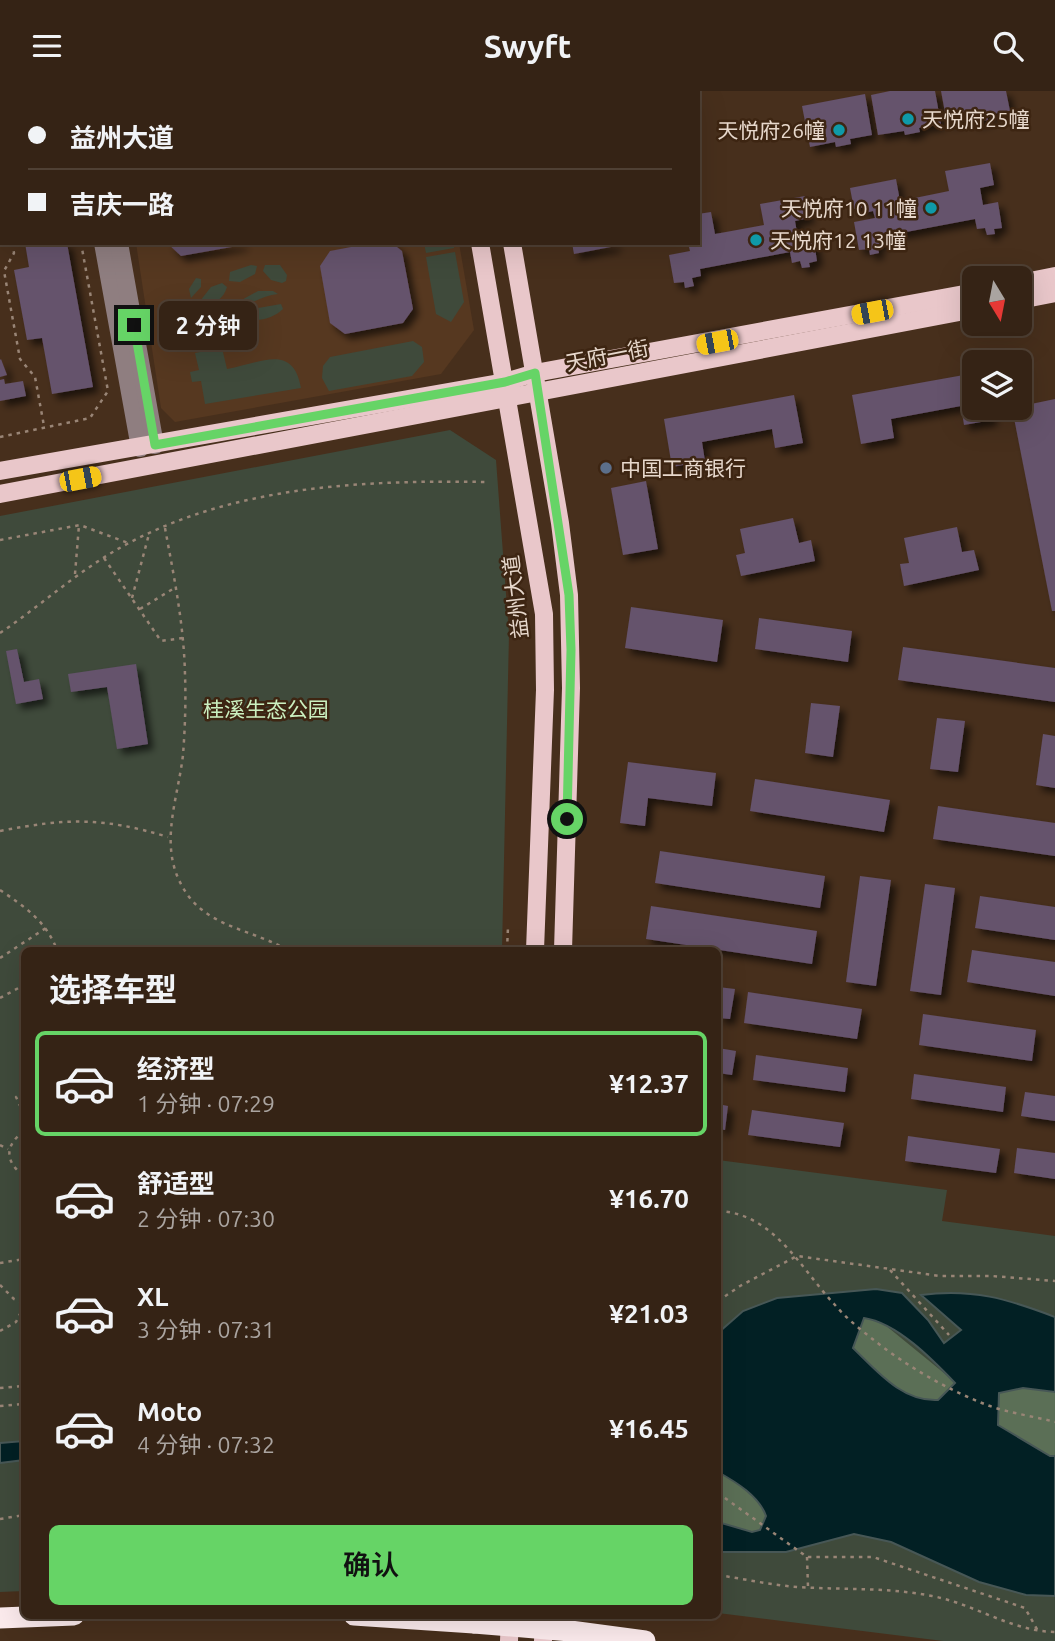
<!DOCTYPE html>
<html lang="zh">
<meta charset="utf-8">
<style>
:root{--surface:#352315;--page:#402f22;--text:#f1f3f6;--muted:#aaa4a0;--line:#4f4034;--accent:#66d466}
body{margin:0;font-family:Ubuntu,"Noto Sans SC",sans-serif;background:var(--page);color:var(--text);height:100vh;display:flex;flex-direction:column;font-size:26px;white-space:nowrap}
*{box-sizing:border-box;margin:0}
p{font-size:23px;color:var(--muted)}
.icon{flex:none;width:38px;height:38px;fill:none;stroke:currentColor;stroke-width:2;stroke-linecap:round;stroke-linejoin:round}
.map{position:relative;flex:1;overflow:hidden}
.sheet{position:absolute;left:21px;top:856px;width:700px;height:672px;display:flex;flex-direction:column;background:var(--surface);border-radius:10px;box-shadow:0 7px 28px #0002,0 0 0 2px var(--line)}
.sheet>*{flex:none}
.guide{position:absolute;left:0px;top:0px;width:700px;height:154px;box-shadow:0 7px 28px #0002,0 0 0 2px var(--line);display:grid;align-content:center;height:154px;padding:0 28px;background:var(--surface)}
.needle{width:46px;rotate:170deg}
.tools{position:absolute;left:962px;top:175px;display:grid;gap:14px}
.tools a{display:grid;place-items:center;width:70px;height:70px;border-radius:10px;background:var(--surface);box-shadow:0 7px 28px #0002,0 0 0 2px var(--line);font-size:35px}
.end{position:absolute;width:32px;height:32px;margin:-16px;border:9px solid #66d466;background:#111;box-shadow:0 0 0 4px #111}
.from{border-radius:50%}
.bubble{position:absolute;height:49px;border-radius:10px;background:var(--surface);box-shadow:0 7px 28px #0002,0 0 0 2px var(--line);font-size:23px;font-weight:600;line-height:49px;text-align:center}
.car{position:absolute;width:21px;height:42px;margin:-21px -10px;border-radius:9px;box-shadow:0 0 5px 2px #0007;background:linear-gradient(#f5c518 24%,#345 0 40%,#f5c518 0 76%,#345 0 86%,#f5c518 0)}
.guide b{display:flex;align-items:center;gap:24px;height:66px;font-size:26px}
.guide b+b{border-top:2px solid var(--line)}
.guide i{width:18px;height:18px;background:var(--text)}
ul{padding:0;list-style:none}
li{display:flex;align-items:center;gap:21px;height:105px;margin:0 14px 10px;padding:0 14px;border:4px solid transparent;border-radius:10px}
li div{flex:1}
li b{display:block;font-size:26px}
li em{font-style:normal;font-weight:600}
li.current{border-color:var(--accent)}
li>.icon{width:63px;height:63px;stroke-width:1.5}
h2{padding:0 28px;font-size:32px;line-height:84px}
.cta{display:flex;gap:14px;margin-top:auto;padding:14px 28px}
.cta a{flex:1;height:80px;border-radius:10px;background:var(--accent);color:#111;font-size:28px;font-weight:600;line-height:80px;text-align:center}
header{display:flex;justify-content:space-between;align-items:center;height:91px;padding:0 28px;background:var(--surface);font-size:32px;font-weight:600}
.map>svg:first-child{display:block}
</style>
<header><svg class="icon" aria-label="menu" viewBox="0 0 24 24"><path d="M4 6h16M4 12h16M4 18h16"/></svg>Swyft<svg class="icon" aria-label="search" viewBox="0 0 24 24"><circle cx="10" cy="10" r="6"/><path d="M15 15l6 6"/></svg></header>
<div class="map">
<svg width="1055" height="1550" viewBox="0 0 1055 1550">
<defs>
<filter id="shadow"><feDropShadow dx="5.5" dy="5.5" stdDeviation="3.5" flood-color="#0009"/></filter>
</defs>
<rect width="100%" height="100%" fill="#472f1c"/>
<path fill="#563820" d="M136,152h323l15,87 -33,44 -266,48 -14,-14z"/>
<g fill="#3f4a3b">
<path d="M424,152h30v5l-28,5z"/>
<path d="M455,161l9,50 -13,20 -15,-8 -10,-57z"/>
<path d="M251,174l6,1 -2,8 -15,8 -11,-1 1,-9z"/>
<path d="M265,174h15l7,10 -1,6 -4,2 -11,-3 -8,-9z"/>
<path d="M196,187l5,1v8l-10,11 -2,-9z"/>
<path d="M222,192l5,4c-3,11 -14,20 -25,19l-2,-5 11,-14z"/>
<path d="M258,200h15l5,3c-25,3 -43,22 -67,23z"/>
<path d="M281,213l2,5c-9,9 -26,14 -38,9l8,-9z"/>
<path d="M235,233l6,3 -4,6 -29,4 11,-11z"/>
<path d="M413,250l9,6 2,15 -12,14 -83,15 -7,-13 1,-12 7,-9z"/>
<path d="M222,257l5,21c34,-6 66,-26 74,19l-96,16 -4,-23 -9,1 -2,-10 9,-2 -4,-17z"/>
<path d="M450,339l46,30 13,174 -7,316h-478v641l-24,1v-1076z"/>
<path d="M718,1069l229,30 -5,31 113,15v405h-112l-225,-28z"/>
</g>
<g fill="#5b6f56">
<path d="M864,1227l15,2 76,62 -17,18c-36,2 -61,-29 -85,-52z"/>
<path d="M1023,1297l32,4v64h-5l-52,-31 1,-32z"/>
<path d="M718,1381c18,10 41,24 48,44l-6,14 -7,2 -35,-10z"/>
</g>
<g fill="#022024" stroke="#475756" stroke-width="2" fill-rule="evenodd">
<path d="M876,1198l26,4 26,27 16,23 17,-13 -40,-35c51,-7 87,4 134,22v75l-32,-4 -24,5 -1,32 52,31h5v140l-29,-1 -47,-13 -88,-40 -37,-8 -68,18h-68v-30l34,10 8,-2 6,-14c-7,-20 -30,-34 -48,-44v-139l25,-22 34,-13zM864,1227c33,5 68,41 91,65l-17,17c-36,2 -61,-29 -85,-52z"/>
<path d="M24,1350v19l-24,3v-20z"/>
</g>
<g fill="#65526c" filter="url(#shadow)">
<path d="M890,0h45l6,33 -22,4 1,4 -15,3 -1,-4 -26,4 -7,-40z"/>
<path d="M941,0h65l4,20 -23,4 1,5 -15,3v-5l-26,5z"/>
<path d="M865,3l7,41 -22,4 1,5 -15,3 -1,-5 -25,5 -8,-41z"/>
<path d="M990,72l4,22 -14,3 3,17 15,-3 4,26 -8,1 1,5 -8,1 -2,-7 -8,1 -2,-10 -90,17 1,7 -9,1 2,9 -9,2 -1,-6 -10,1 -5,-28 21,-4 -2,-7 -8,2 -1,-6 -10,2 -4,-21 46,-9 4,22 49,-10 -4,-20z"/>
<path d="M805,105l4,22 -14,3 3,17 15,-3 4,26 -8,2 1,4 -8,1 -2,-7 -8,2 -2,-11 -90,17 1,7 -9,2 2,8 -9,2 -1,-6 -10,1 -5,-28 21,-4 -2,-8h10v-29l13,-2 4,22 49,-9 -4,-21z"/>
<path d="M25,152h42l26,144 -41,7 -10,-56 -15,2 -13,-70 15,-3z"/>
<path d="M167,152h76v2l-62,11z"/>
<path d="M372,152h20l10,8 11,58 -10,14 -58,11 -15,-11 -10,-57 10,-15z"/>
<path d="M572,152h43l1,3 -42,8z"/>
<path d="M1,268l6,16 -7,2v-17z"/>
<path d="M975,282v35h15l2,12 -28,5 -3,-19 -70,13 3,19 -33,6 -9,-49z"/>
<path d="M4,288l1,5 18,-3 3,15 -26,5v-21z"/>
<path d="M794,304l9,48 -28,5 -3,-19 -70,13 3,19 -33,6 -8,-48z"/>
<path d="M1055,308v212h-3l-40,-203z"/>
<path d="M646,390l12,68 -35,6 -12,-67z"/>
<path d="M793,427l6,25 12,-3 4,21 -74,15 -5,-21 9,-2 -5,-24z"/>
<path d="M957,436l5,25 12,-2 5,20 -75,16 -4,-22 9,-1 -5,-25z"/>
<path d="M631,516l92,13 -6,42 -92,-14z"/>
<path d="M759,527l93,13 -4,31 -93,-13z"/>
<path d="M903,556l152,21v34l-157,-22z"/>
<path d="M17,558l7,33 15,-3 4,20 -27,5 -10,-53z"/>
<path d="M136,573l12,80 -31,5 -10,-62 -36,5 -3,-18z"/>
<path d="M811,612l29,3 -7,51 -28,-4z"/>
<path d="M937,627l28,3 -7,51 -28,-3z"/>
<path d="M1043,643l12,2v52l-19,-3z"/>
<path d="M628,671l88,11 -4,33 -64,-8 -3,28 -25,-3z"/>
<path d="M755,688l135,21 -6,32 -134,-21z"/>
<path d="M938,715l117,17v33l-122,-17z"/>
<path d="M660,760l165,25 -5,32 -165,-25z"/>
<path d="M860,785l31,4 -15,106 -30,-4z"/>
<path d="M925,793l30,4 -14,107 -31,-4z"/>
<path d="M980,805l75,11v33l-80,-12z"/>
<path d="M651,815l166,25 -5,33 -166,-25z"/>
<path d="M972,859l83,12v34l-88,-14z"/>
<path d="M718,896l17,2 -5,30 -12,-1z"/>
<path d="M748,901l114,17 -5,30 -113,-16z"/>
<path d="M923,923l113,16 -4,31 -113,-16z"/>
<path d="M718,957l18,3 -4,24 -14,-2z"/>
<path d="M756,964l92,13 -3,24 -92,-12z"/>
<path d="M914,983l92,13 -3,25 -92,-13z"/>
<path d="M1025,1001l30,4v25l-34,-5z"/>
<path d="M718,1013l10,2 -3,24 -7,-1z"/>
<path d="M752,1019l92,13 -4,24 -92,-12z"/>
<path d="M908,1045l92,13 -4,24 -91,-12z"/>
<path d="M1017,1057l38,5v26l-41,-6z"/>
</g>
<g fill="none" stroke-linecap="round" stroke-linejoin="round">
<path stroke="#5f4836" stroke-width="18" stroke-dasharray="18 9" stroke-linecap="butt" d="M0,62h2"/>
<g stroke="#998576" stroke-width="2.5" stroke-dasharray="3.5 5" stroke-linecap="butt">
<path d="M0,99h2"/>
<path d="M12,152l2,10 -10,18 16,88 15,18 9,49"/>
<path d="M0,346l90,-19 18,-27 -27,-148"/>
<path d="M165,437c9,49 19,97 20,147 1,26 0,54 -2,80 -6,50 -28,98 7,143 24,30 66,33 97,52"/>
<path d="M0,449l80,-15 48,18"/>
<path d="M104,467l57,83 22,-3"/>
<path d="M75,483l4,-49"/>
<path d="M132,507l17,-64"/>
<path d="M140,518l36,-22"/>
<path d="M0,542c43,-29 80,-64 127,-89 110,-59 238,-64 360,-62"/>
<path d="M0,740c67,-13 102,-14 168,6"/>
<path d="M0,799c25,17 46,31 57,60"/>
<path d="M507,859l1,-23"/>
<path d="M0,867l46,-30"/>
<path d="M0,907l24,-13"/>
<path d="M24,1001l-8,5 8,17"/>
<path d="M24,1040c-19,14 -20,30 0,45"/>
<path d="M0,1054l8,4"/>
<path d="M718,1120c56,2 83,58 117,94 11,13 26,25 40,36 33,26 73,49 112,64 21,8 46,11 68,17"/>
<path d="M0,1172l24,-4"/>
<path d="M890,1179l59,65"/>
<path d="M0,1194l14,14 10,4"/>
<path d="M718,1210l22,-15 57,-30 143,20h52l63,5"/>
<path d="M0,1240l16,-9 8,-16"/>
<path d="M0,1297l24,-2"/>
<path d="M0,1315l24,-2"/>
<path d="M718,1402l89,64h66l152,51 13,23"/>
<path d="M0,1428l24,-4"/>
<path d="M807,1466l1,30"/>
<path d="M718,1484c26,4 53,10 80,12 45,3 89,0 134,9 43,8 78,35 123,36"/>
</g>
<g stroke="#8f7e80" stroke-width="18">
<path d="M76,0v2"/>
<path d="M92,0l1,2"/>
<path d="M267,2l9,-2"/>
<path d="M386,2l10,-2"/>
<path d="M0,50h2"/>
<path d="M0,73h2"/>
<path d="M103,152l37,205"/>
<path d="M119,152l36,202"/>
</g>
<g stroke="#e9c7ca" stroke-width="18">
<path d="M452,0v2"/>
<path d="M485,0v2"/>
<path d="M480,152l64,371 1,76 -10,260"/>
<path d="M512,152l48,280 9,72 2,93 -8,262"/>
<path d="M1020,192l35,-7"/>
<path d="M1020,209l35,-7"/>
<path d="M0,380l505,-89 30,-9 440,-81"/>
<path d="M0,403l975,-185"/>
<path d="M509,1550l1,-26"/>
<path d="M543,1550l1,-26"/>
</g>
<g stroke="#fbeaec" stroke-width="21">
<path d="M354,1524l120,8"/>
<path d="M0,1527l74,-3"/>
<path d="M570,1540l75,10"/>
</g>
<path stroke="#fbeaec" stroke-width="21" d="M474,1532l96,8"/>
</g>
<g fill="none" stroke-linecap="round" stroke-linejoin="round">
<path stroke="#66d466" stroke-width="9" d="M134,234l21,120 350,-63 30,-9 34,222 2,55 -4,169"/>
</g>
<g fill="#0f9aa8" stroke="#3d2512" stroke-width="2.5">
<circle cx="908" cy="28" r="7"/>
<circle cx="839" cy="39" r="7"/>
<circle cx="931" cy="117" r="7"/>
<circle cx="756" cy="149" r="7"/>
</g>
<circle fill="#5c6f8a" stroke="#3d2512" stroke-width="2.5" cx="606" cy="377" r="7"/>
<g text-anchor="middle" dominant-baseline="central" stroke-width="5" stroke-linejoin="round" paint-order="stroke">
<g font-size="21" fill="#e7d8cc" stroke="#3d2512" text-anchor="start">
<text x="922" y="28">天悦府25幢</text>
<text x="825" y="39" text-anchor="end">天悦府26幢</text>
<text x="917" y="117" text-anchor="end">天悦府10 11幢</text>
<text x="770" y="149">天悦府12 13幢</text>
<text x="620" y="377">中国工商银行</text>
</g>
<g font-size="21" fill="#e7d8cc" stroke="#3d2512">
<text transform="translate(607 264) rotate(-11)">天府一街</text>
<text transform="translate(515 506) rotate(-97)">益州大道</text>
</g>
<g font-size="21" fill="#cbf0c0" stroke="#3d2512">
<text x="266" y="618">桂溪生态公园</text>
</g>
</g>
</svg>
<div class="tools">
<a><svg class="needle" viewBox="-14 -14 28 28"><path d="M0-13l5 13h-10z" fill="#e53935"/><path d="M0 13l5-13h-10z" fill="#aaa4a0"/></svg></a>
<a><svg class="icon" aria-label="layers" viewBox="0 0 24 24"><path d="M12 4l9 5-9 5-9-5zM3 14l9 5 9-5"/></svg></a>
</div>
<i class="end from" style="left:567px;top:728px"></i>
<i class="end" style="left:134px;top:234px"></i>
<div class="bubble" style="left:159px;top:210px;width:98px">2 分钟</div>
<i class="car" style="left:872px;top:221px;rotate:259deg"></i>
<i class="car" style="left:717px;top:251px;rotate:259deg"></i>
<i class="car" style="left:80px;top:388px;rotate:79deg"></i>
<div class="guide">
<b><i class="from"></i>益州大道</b>
<b><i></i>吉庆一路</b>
</div>
<section class="sheet">
<h2>选择车型</h2>
<ul>
<li class="current"><svg class="icon" aria-label="car" viewBox="0 0 24 24"><path d="M5 17H2v-5l4-1 3-4h7l3 4 3 1v5h-3M9 17h6M6 11h13"/><circle cx="7" cy="17" r="2"/><circle cx="17" cy="17" r="2"/></svg><div><b>经济型</b><p>1 分钟 · 07:29</p></div><em>¥12.37</em></li>
<li><svg class="icon" aria-label="car" viewBox="0 0 24 24"><path d="M5 17H2v-5l4-1 3-4h7l3 4 3 1v5h-3M9 17h6M6 11h13"/><circle cx="7" cy="17" r="2"/><circle cx="17" cy="17" r="2"/></svg><div><b>舒适型</b><p>2 分钟 · 07:30</p></div><em>¥16.70</em></li>
<li><svg class="icon" aria-label="car" viewBox="0 0 24 24"><path d="M5 17H2v-5l4-1 3-4h7l3 4 3 1v5h-3M9 17h6M6 11h13"/><circle cx="7" cy="17" r="2"/><circle cx="17" cy="17" r="2"/></svg><div><b>XL</b><p>3 分钟 · 07:31</p></div><em>¥21.03</em></li>
<li><svg class="icon" aria-label="car" viewBox="0 0 24 24"><path d="M5 17H2v-5l4-1 3-4h7l3 4 3 1v5h-3M9 17h6M6 11h13"/><circle cx="7" cy="17" r="2"/><circle cx="17" cy="17" r="2"/></svg><div><b>Moto</b><p>4 分钟 · 07:32</p></div><em>¥16.45</em></li>
</ul>
<div class="cta"><a>确认</a></div>
</section>
</div>
